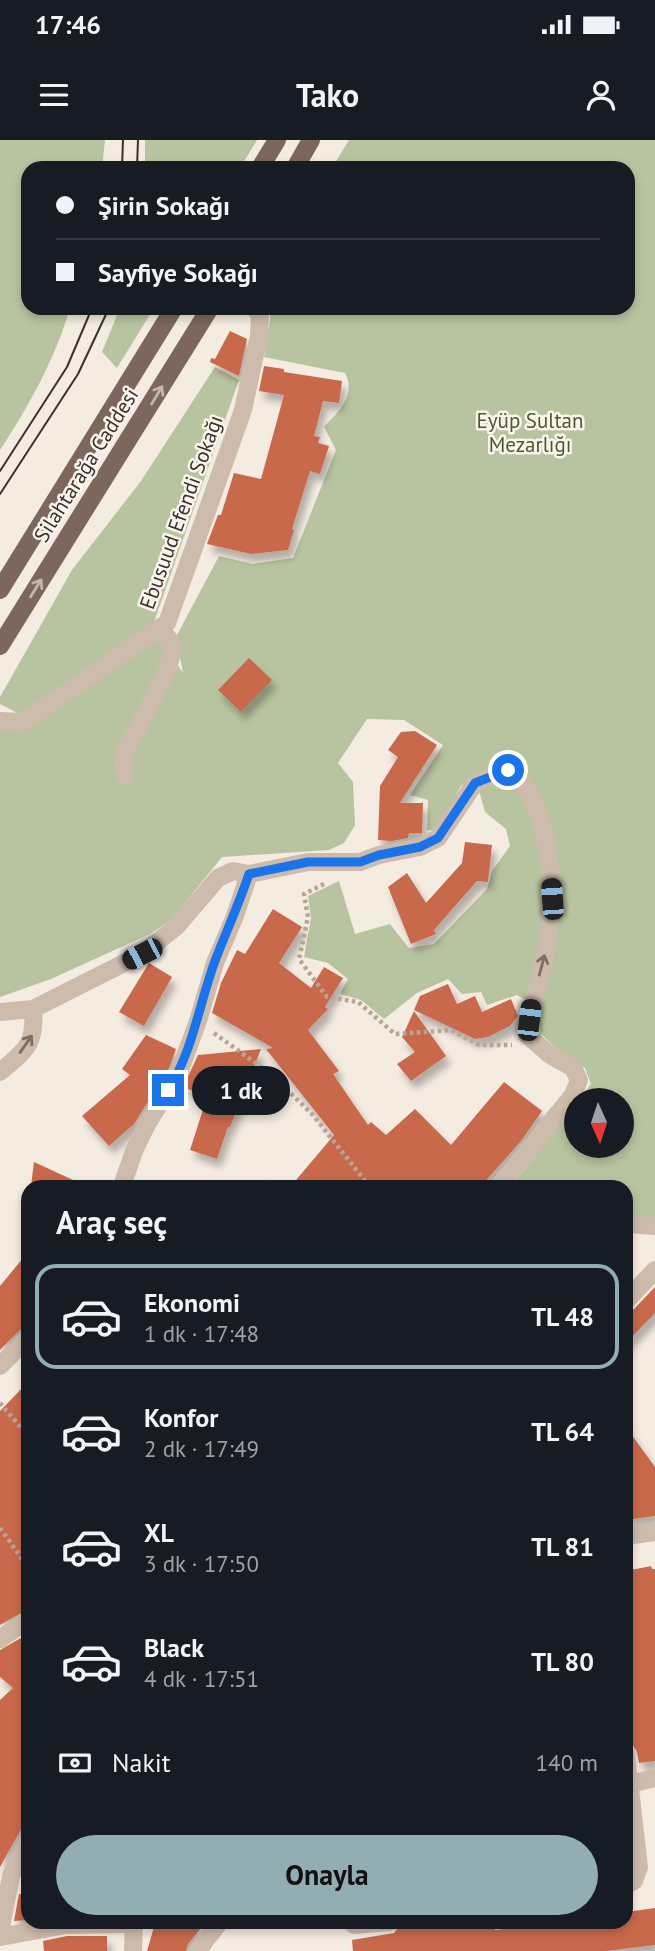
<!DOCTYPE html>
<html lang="tr">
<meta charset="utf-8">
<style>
:root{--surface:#171b24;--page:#242831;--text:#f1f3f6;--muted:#9ea1a6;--line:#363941;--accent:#92aeb2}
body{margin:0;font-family:"PT Sans",sans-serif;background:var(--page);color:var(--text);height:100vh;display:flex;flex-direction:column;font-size:26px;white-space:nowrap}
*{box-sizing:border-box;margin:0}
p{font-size:23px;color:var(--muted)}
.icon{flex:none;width:38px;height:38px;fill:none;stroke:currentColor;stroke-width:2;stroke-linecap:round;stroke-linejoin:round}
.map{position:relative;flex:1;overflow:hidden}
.sheet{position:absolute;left:21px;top:1040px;width:612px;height:749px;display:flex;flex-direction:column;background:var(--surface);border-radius:21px;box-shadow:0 4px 10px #0003}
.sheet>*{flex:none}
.top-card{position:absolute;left:21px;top:21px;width:614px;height:154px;border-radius:21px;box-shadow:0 4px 10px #0003;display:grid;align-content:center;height:154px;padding:0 35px;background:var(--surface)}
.needle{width:46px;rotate:177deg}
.controls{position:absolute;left:564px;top:948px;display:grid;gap:14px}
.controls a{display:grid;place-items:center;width:70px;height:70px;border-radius:50%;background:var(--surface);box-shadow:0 4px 10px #0003;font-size:35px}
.end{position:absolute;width:32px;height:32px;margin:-16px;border:9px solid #1a73e8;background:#fff;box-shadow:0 0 0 4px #fff}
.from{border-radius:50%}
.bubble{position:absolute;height:49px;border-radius:24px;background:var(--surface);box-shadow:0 4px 10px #0003;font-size:23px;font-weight:700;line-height:49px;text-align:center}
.car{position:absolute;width:21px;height:42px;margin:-21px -10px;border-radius:9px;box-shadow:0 0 5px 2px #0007;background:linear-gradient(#222 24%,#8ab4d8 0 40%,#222 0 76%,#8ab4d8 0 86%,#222 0)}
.top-card b{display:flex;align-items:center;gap:24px;height:66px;font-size:26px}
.top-card b+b{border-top:2px solid var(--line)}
.top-card i{width:18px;height:18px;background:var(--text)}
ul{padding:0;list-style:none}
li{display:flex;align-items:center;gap:21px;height:105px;margin:0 14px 10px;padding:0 21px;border:4px solid transparent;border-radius:21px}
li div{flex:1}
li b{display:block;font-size:26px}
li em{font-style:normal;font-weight:700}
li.on{border-color:var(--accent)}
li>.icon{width:63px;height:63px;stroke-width:1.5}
h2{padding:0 35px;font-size:32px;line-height:84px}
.pay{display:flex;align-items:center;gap:18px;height:77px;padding:0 35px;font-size:26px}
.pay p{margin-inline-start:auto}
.button{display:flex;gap:14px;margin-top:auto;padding:14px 35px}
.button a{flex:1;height:80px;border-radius:42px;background:var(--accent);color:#111;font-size:28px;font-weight:700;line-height:80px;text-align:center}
.status{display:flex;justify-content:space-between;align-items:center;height:49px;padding:0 35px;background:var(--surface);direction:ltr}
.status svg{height:19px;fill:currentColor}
header{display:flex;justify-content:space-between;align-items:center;height:91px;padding:0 35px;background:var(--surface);font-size:32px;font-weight:700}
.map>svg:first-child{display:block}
</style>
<div class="status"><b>17:46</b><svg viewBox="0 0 49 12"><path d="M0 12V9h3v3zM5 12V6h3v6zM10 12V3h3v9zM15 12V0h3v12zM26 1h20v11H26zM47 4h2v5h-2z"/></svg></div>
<header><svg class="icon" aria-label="menu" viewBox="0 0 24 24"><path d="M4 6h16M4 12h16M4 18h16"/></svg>Tako<svg class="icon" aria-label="person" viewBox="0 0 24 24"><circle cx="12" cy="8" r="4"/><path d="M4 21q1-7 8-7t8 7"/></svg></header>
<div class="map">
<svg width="655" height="1811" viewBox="0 0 655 1811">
<defs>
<filter id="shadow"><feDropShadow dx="4.5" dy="8" stdDeviation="3.5" flood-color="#0004"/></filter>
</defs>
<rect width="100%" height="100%" fill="#f4ebe1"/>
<g fill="#b8c4a0">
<path d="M0,0h105l-3,28h-74v140h42c-15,51 -41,98 -70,142z"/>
<path d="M145,0h112l-17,28h-95z"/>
<path d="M349,0h306v1079l-28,-4 -1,-29h-115l65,-82v42h45v-45h-43l13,-17 -6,-16 -25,-16 -20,-19v-26l18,-76 -2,-83 -16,-48 -26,-38 -39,13 -14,11 -24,45 -10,-1 1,-30 -18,-5 33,-50 -39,-25 -37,-1 -29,44 15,19 2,43 -11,18 -15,7 -107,7 -50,62 -20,14 -101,46 -51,18v-272h35c38,-32 81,-63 125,-86l23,34 -7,-36 43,-81 34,8 40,-6 43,-108 -12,-23c14,-15 33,-32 21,-54l-81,-16 7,-45 -2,-4h359v-140h-296z"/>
<path d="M120,168h34l-37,60 -15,-16z"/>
<path d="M215,227l24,13 -86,245 -130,91 -23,-12v-7l72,-127 69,-89z"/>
<path d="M507,636l17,17 13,44 10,65 -8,51 -14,46 -8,-4 -30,10 -6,-13 -19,2 -14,-15 -31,14 -33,26 -23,-19 -21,-6 8,-15 -20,-16 -24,-6 7,-39 -3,-22 31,-15 16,53 35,-10 19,24 25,-4 53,-55 5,-18 18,-25 -4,-17 -21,-17 -7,-25z"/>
</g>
<g fill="#c8694b" filter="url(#shadow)">
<path d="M230,191l17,8 -8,37 -29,-14 1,-4 4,1z"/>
<path d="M264,226l20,3v3l58,9 -3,22 -16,-2 -9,35 6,1 -2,6 11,3 -9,28 -10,-3 -18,58 2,1 -6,20 -37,4 -44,-10 11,-29h3l13,-42 27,6 23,-84 -25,-4z"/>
<path d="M249,518l23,22 -31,32 -23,-22z"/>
<path d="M415,591l22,14 -37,58h23l-1,30h-13l-1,5 -16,3 -14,-1 2,-54 18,-29 -10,-7 13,-18z"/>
<path d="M465,702l27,3 -4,37 -11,-1 -43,49 2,4 -25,10 -23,-57 19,-14 19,30 36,-40z"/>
<path d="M273,769l29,18 -23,36 32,25 13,-21 19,11 -18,29 3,2 -20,21 31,41 -6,3 35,51 3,-3 15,13 29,-26 36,36 53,-63 38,29 -21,30 -40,45h-190l43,-51 -68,-86 7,-1 -61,-35 9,-30 16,-33 8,4z"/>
<path d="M149,823l23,14 -28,49 -25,-14z"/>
<path d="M448,844l9,20 18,-8 7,16 29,-13 7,17 -8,10 -22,11 -13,2 -61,-29 6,-14z"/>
<path d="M414,871l32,45 -35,25 -14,-17 18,-12 -13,-15z"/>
<path d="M146,895l30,14 -7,19 -35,56 -25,22 -27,-30 48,-41 -8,-6z"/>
<path d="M261,909l-31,78h-2l-11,32 -27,-9 17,-53 -24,-10 15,-32z"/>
<path d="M34,1022l52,24h-55z"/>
<path d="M28,1112v75l-8,3 -20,20v-64z"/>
<path d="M655,1147v26l-29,30v-30l8,-4z"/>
<path d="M28,1242v227l-28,16v-214z"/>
<path d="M626,1287l29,40v49l-29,4z"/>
<path d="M651,1426l1,3h3v192l-16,2 -2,-11 -5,-8 -6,-35v-138z"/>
<path d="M28,1494v183l-28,50v-167l13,-12 -13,-11v-27z"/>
<path d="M19,1754h9v26l-14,1z"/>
<path d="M655,1768v37l-49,6h-253l-1,-11 42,-7 7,-9 28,-2h65l1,8 48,-6v-2h83v-10z"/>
<path d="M145,1782h61l-18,22 -2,7h-39l7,-24z"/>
<path d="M67,1796h40v15h-63l-1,-10z"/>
</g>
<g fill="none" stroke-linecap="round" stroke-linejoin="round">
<g stroke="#b9a596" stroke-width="4.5" stroke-dasharray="3.5 3.5" stroke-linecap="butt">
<path d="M324,744l-20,10 4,23 -9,42 28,38 31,5 37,32 56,-4 28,15h33"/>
<path d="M214,893l58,42 41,40 56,71"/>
<path d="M263,1046l11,-5 10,5"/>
<path d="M0,1263l28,33"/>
<path d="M0,1388l28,39"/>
</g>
<g stroke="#cdbbac" stroke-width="18">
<path d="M0,581l23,1 144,-99 76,-213 16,-74 1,-21 -6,-7"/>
<path d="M125,635l-2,-10 1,-11c10,-21 49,-86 48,-104 0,-11 -6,-16 -16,-19"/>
<path d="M0,872l33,-3 109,-55 35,-28 41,-48 15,-7 16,3 59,-12h52l19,-7 41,-8 18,-9 37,-55 33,-13c7,7 17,15 22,24 23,50 26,108 15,162 -6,27 -14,51 -18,79l23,20 23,13 6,12 -6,15 -74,91"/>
<path d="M0,932c26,-22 36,-28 33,-63"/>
<path d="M122,1046l12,-35 13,-27 32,-51 19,-52 17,-58 20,-47 14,-42"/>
<path d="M626,1084l29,2"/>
<path d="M626,1161l29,-31"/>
<path d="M0,1226l28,-28"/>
<path d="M626,1396l29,-4"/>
<path d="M0,1499l28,-19"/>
<path d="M626,1614l13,113 -5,14 -8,4"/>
<path d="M626,1645l29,-7"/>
<path d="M354,1785l36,-3"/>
<path d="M0,1792l11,-56 17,-35"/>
<path d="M0,1797l66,-12 67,-1"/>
<path d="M133,1811l1,-29"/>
<path d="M197,1811l23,-29"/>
</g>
<g stroke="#7d675c" stroke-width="18">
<path d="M260,28l17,-28"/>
<path d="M295,28l16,-28"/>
<path d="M0,450l174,-282"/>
<path d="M0,506l210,-338"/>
</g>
<g stroke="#3b302b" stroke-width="2">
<path d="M122,28l1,-28"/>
<path d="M137,28l1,-28"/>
<path d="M0,331l67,-104 25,-59"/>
<path d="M0,354l78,-120 31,-66"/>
</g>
</g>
<defs><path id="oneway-shaft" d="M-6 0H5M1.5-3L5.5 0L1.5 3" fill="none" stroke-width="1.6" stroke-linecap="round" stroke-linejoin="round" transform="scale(1.75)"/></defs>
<g stroke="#c2b5ac">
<use href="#oneway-shaft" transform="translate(157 255) rotate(-59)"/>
<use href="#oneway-shaft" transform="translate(36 448) rotate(-58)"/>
</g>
<g stroke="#7d6f65">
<use href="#oneway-shaft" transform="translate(542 825) rotate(-75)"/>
<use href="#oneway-shaft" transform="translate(26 904) rotate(-55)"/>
</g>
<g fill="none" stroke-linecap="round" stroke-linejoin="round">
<path stroke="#1a73e8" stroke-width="9" d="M168,950c25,-39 31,-86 47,-129 11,-29 24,-57 34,-87l59,-12h52l19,-7 41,-8 18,-9 37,-55 33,-13"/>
</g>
<g text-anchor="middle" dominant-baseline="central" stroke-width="5" stroke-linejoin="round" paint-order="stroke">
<g font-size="21" fill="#4a5a2e" stroke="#fbf5ee">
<text x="530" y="280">Eyüp Sultan<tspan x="530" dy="24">Mezarlığı</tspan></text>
</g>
<g font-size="21" fill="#3b302b" stroke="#fbf5ee">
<text transform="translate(86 325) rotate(-58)">Silahtarağa Caddesi</text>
<text transform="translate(181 372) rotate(-70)">Ebusuud Efendi Sokağı</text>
</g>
</g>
</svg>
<div class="controls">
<a><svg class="needle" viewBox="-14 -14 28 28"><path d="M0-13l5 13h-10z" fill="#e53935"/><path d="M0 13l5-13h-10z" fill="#9ea1a6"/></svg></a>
</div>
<i class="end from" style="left:508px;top:630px"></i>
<i class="end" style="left:168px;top:950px"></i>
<div class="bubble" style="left:192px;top:926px;width:98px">1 dk</div>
<i class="car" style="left:552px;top:759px;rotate:356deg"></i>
<i class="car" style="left:142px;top:814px;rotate:243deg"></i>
<i class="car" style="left:529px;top:880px;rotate:7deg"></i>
<div class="top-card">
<b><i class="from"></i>Şirin Sokağı</b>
<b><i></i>Sayfiye Sokağı</b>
</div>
<section class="sheet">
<h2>Araç seç</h2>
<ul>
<li class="on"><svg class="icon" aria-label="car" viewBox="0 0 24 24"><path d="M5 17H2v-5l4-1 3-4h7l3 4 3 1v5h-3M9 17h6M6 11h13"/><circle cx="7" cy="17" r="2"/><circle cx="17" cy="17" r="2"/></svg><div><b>Ekonomi</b><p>1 dk · 17:48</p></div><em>TL 48</em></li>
<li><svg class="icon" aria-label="car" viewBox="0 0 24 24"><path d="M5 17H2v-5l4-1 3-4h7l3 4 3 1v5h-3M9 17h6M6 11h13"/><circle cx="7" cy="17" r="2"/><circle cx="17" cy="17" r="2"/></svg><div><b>Konfor</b><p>2 dk · 17:49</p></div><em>TL 64</em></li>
<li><svg class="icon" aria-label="car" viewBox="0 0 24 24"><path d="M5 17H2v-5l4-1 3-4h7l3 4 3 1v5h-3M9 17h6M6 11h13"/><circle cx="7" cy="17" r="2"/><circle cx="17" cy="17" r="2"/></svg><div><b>XL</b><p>3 dk · 17:50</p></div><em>TL 81</em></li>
<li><svg class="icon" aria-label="car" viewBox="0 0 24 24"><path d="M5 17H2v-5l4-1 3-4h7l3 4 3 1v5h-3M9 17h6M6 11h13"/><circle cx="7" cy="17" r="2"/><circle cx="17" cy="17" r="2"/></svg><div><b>Black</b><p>4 dk · 17:51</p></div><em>TL 80</em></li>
</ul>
<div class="pay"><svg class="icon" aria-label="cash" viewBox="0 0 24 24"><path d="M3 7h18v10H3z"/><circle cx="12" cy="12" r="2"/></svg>Nakit<p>140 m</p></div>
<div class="button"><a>Onayla</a></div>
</section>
</div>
